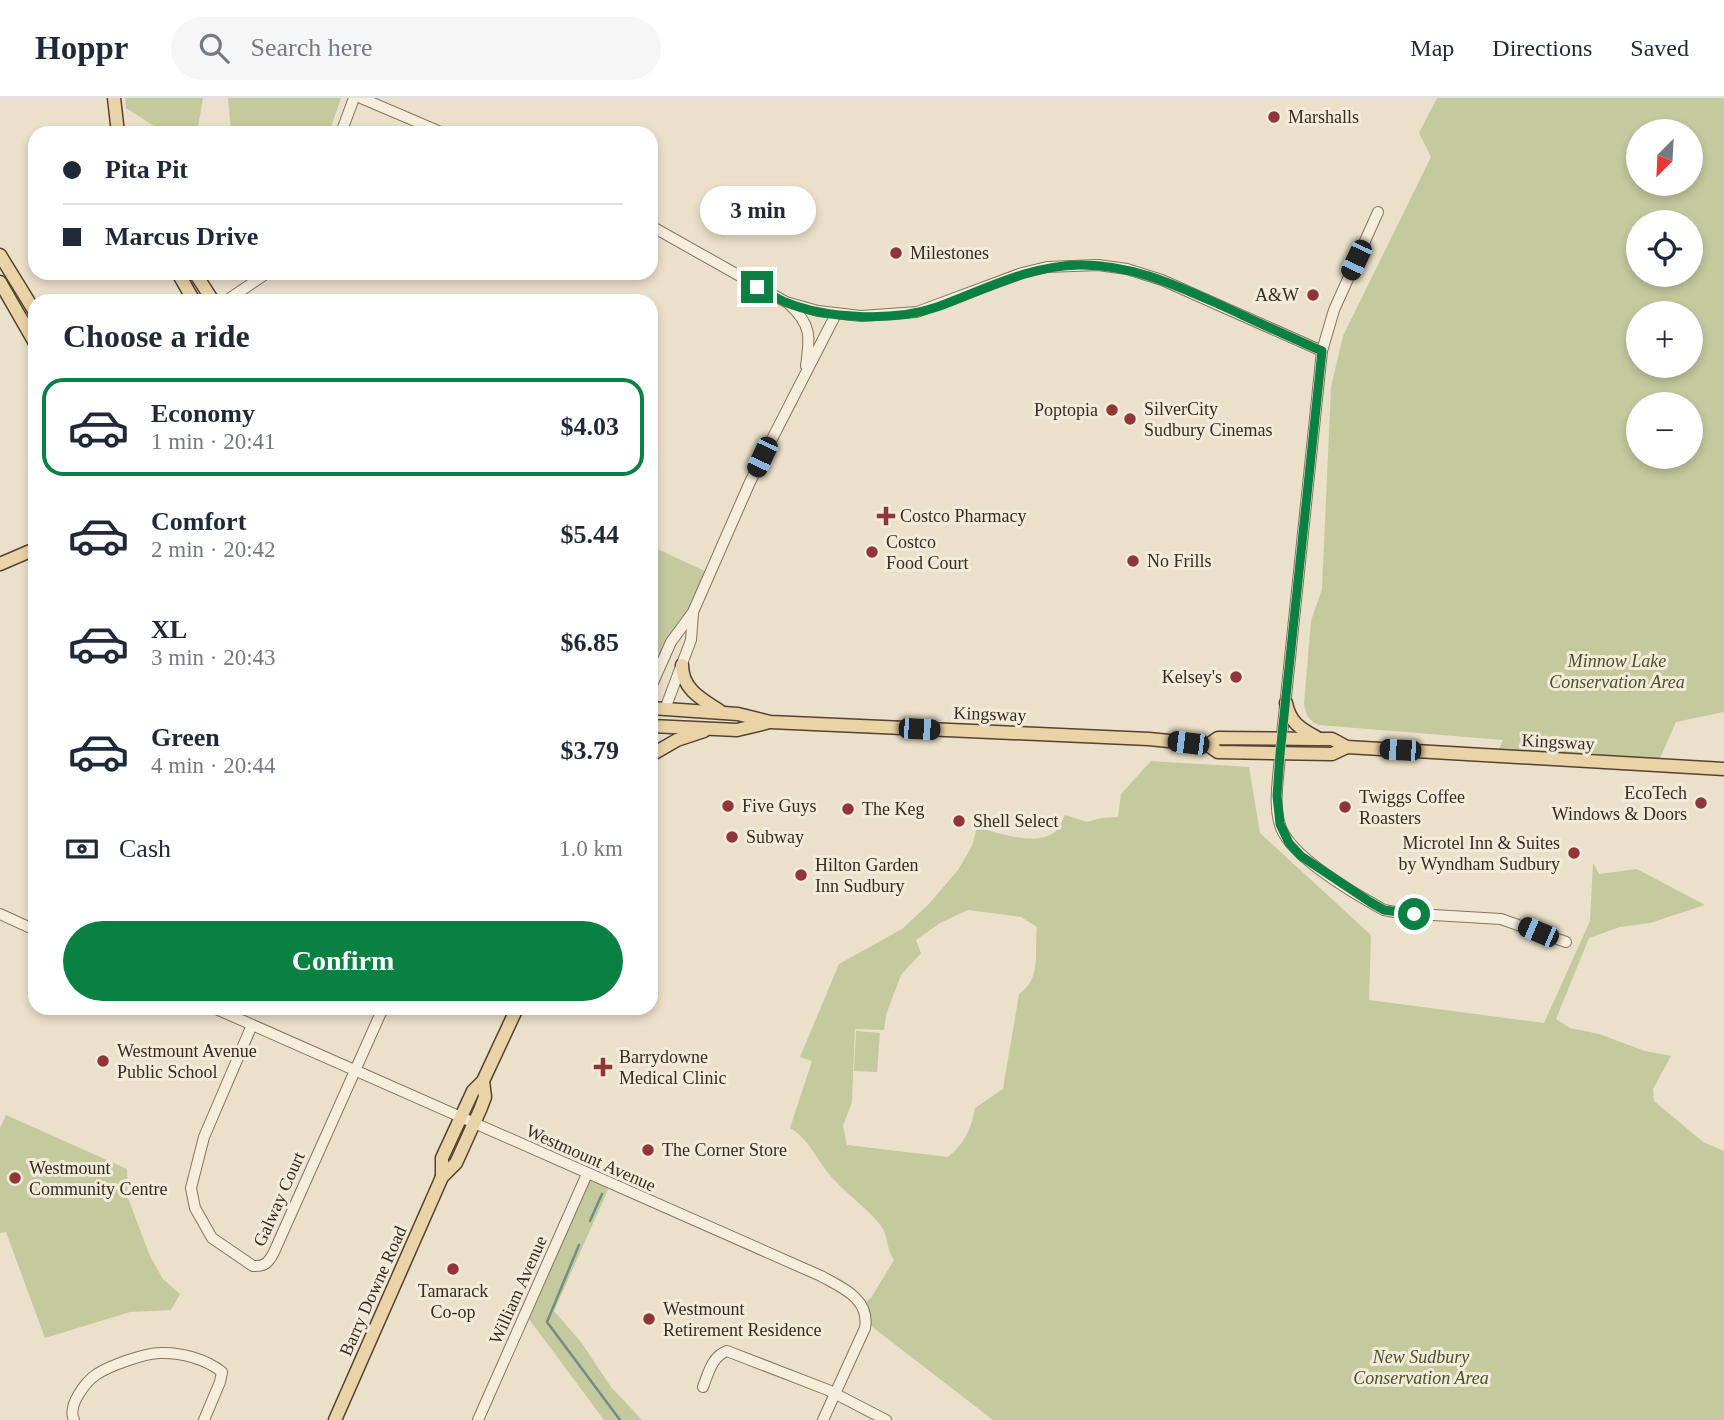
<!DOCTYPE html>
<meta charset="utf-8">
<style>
:root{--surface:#fff;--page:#f6f6f7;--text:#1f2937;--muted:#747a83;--line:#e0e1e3;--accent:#0b8043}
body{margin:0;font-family:"Times New Roman",serif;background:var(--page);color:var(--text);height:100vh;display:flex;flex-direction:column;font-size:26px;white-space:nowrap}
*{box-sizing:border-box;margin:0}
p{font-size:23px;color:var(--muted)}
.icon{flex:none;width:38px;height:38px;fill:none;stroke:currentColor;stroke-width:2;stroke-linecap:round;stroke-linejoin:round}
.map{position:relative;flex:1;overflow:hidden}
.details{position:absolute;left:28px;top:196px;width:630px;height:721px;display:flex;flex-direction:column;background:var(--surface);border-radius:21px;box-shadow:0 4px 10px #0003}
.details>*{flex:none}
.hud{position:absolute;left:28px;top:28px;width:630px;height:154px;border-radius:21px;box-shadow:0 4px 10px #0003;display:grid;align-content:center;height:154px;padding:0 35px;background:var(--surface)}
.needle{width:46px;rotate:204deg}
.tools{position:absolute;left:1626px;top:21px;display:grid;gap:14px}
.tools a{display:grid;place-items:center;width:77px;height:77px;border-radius:50%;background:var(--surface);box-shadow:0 4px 10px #0003;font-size:35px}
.end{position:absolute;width:32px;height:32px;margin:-16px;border:9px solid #0b8043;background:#fff;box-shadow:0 0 0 4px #fff}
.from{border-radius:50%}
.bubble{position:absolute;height:49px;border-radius:24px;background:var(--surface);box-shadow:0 4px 10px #0003;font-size:23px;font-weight:600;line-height:49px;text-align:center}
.car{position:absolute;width:21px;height:42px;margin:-21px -10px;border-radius:9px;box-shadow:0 0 5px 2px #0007;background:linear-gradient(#222 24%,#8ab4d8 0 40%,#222 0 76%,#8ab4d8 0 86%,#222 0)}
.hud b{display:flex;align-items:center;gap:24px;height:66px;font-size:26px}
.hud b+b{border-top:2px solid var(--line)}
.hud i{width:18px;height:18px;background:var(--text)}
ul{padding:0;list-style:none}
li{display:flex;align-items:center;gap:21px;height:98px;margin:0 14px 10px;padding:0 21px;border:4px solid transparent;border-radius:21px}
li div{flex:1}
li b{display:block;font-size:26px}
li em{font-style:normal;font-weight:600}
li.selected{border-color:var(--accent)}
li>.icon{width:63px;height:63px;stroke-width:1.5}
h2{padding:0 35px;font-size:32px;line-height:84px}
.pay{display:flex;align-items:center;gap:18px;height:77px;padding:0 35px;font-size:26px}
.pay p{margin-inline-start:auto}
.button{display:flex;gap:14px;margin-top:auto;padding:14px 35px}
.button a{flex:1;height:80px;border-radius:42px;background:var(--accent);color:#fff;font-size:28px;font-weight:600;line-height:80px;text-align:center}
header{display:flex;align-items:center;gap:42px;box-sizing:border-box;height:98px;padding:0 35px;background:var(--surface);border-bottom:2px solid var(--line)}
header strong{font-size:33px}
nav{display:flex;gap:38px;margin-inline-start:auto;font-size:24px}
.search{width:490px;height:63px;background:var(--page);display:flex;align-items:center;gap:18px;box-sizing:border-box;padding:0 24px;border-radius:38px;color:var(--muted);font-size:26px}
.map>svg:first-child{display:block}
</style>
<header>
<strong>Hoppr</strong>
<div class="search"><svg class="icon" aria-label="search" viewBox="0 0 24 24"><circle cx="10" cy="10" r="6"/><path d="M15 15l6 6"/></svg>Search here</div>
<nav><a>Map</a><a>Directions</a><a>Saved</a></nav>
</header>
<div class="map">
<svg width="1724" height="1322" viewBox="0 0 1724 1322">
<rect width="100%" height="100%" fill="#ebe0ca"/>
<g fill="#c5c99e" fill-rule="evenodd">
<path d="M125,0h78l-6,35h-32l-39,-25z"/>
<path d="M228,0h113l-12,35h-98z"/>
<path d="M1437,0h287v614l-48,10 -19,43 -161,-10 7,-15 -184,-15c-11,-5 -13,-10 -15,-21l7,-83 11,-32 9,-202 12,-51 88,-179 -12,-24zM1638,33h52v53h-52zM1638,124h52v53h-52zM1638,215h52v53h-52zM1638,306h52v53h-52z"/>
<path d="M651,448l58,27 -58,114z"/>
<path d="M1151,663l98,6 11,66 111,102 -2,65 175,23 46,-102 3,-58 6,11 38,-5 68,36 -55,18 -30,4 -31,11 -33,81 14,9 29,6 46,17 26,5 -18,33 1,12 49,41 21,9v269h-731l-127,-98 -3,-18 8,-6 23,-38c-7,-10 -6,-21 -11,-31 -8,-15 -42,-39 -54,-55 -13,-16 -21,-36 -39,-46l22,-67 -12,-4 39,-93 63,-35 26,-24 30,-35 14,-24 5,-19c20,6 63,21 80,3 4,-3 5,-10 8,-15l22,7 15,-4 16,-1 3,-23zM968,812l53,7 16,10c-3,25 5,52 -18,67l-16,95 -28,19c-4,21 -10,35 -27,49l-101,-12 -4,-19 9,-24 3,-73 29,1 2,-15 15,-40 20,-22 -5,-13 24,-17z"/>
<path d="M856,933l24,2 -3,39 -23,-1z"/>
<path d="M6,1017l121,54 1,29 22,58 13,23 17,15 -9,16 -41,2 -85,26 -39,-106 -6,1v-105z"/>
<path d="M588,1075l23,10 -57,128 27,31 30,45 31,33h-38l-78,-105z"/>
</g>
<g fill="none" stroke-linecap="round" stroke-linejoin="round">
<g stroke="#718e86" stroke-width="2.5">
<path d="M590,1123l12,-27"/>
<path d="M579,1147l-32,77 73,98"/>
</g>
<defs>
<g id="minor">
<path d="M361,0l82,35"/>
<path d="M341,35l13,-35"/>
<path d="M1378,114l-44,98 -12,41 -42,403c-1,22 -7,49 0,71 9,31 75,69 104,85l16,3 101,6 65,23"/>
<path d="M651,128l135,76 32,9 43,5 56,-4 105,-39 25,-6 51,-2 29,4 35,11 160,71"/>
<path d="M226,203l41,-28"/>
<path d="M789,206c23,21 21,33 17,62"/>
<path d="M651,589l20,-45 22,-30 57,-130 86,-168"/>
<path d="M665,611l26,-69 2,-27"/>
<path d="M0,816l35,16"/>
<path d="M214,910l607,268c22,12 49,23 44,52l-42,92"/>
<path d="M252,927l-48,112 -13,51 4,20 17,30 41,28c12,1 16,-4 21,-14l109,-244"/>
<path d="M703,1289c5,-13 9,-31 24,-36l101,39 58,30"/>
<path d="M74,1322c-7,-14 11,-38 23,-46 12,-8 48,-21 63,-21 20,-1 46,6 62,19l-2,10 -16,38"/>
<path d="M478,1322l109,-246"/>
</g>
<g id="major">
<path d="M114,0l4,35"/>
<path d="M0,157l35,57"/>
<path d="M178,175l16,28"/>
<path d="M195,175l18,28"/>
<path d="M0,184l35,61"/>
<path d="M0,466l35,-15"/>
<path d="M682,567c0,24 19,34 38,46"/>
<path d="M1286,605c4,19 13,25 30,34"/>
<path d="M651,610l87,6 32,8 379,17 59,6 10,7 114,2 15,-7"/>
<path d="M651,628l86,4 29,-7"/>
<path d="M1208,647l10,-7 101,1h13l15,8 377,22"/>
<path d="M651,657l26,-15 27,-9"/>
<path d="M442,1079v-19l31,-67 10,-10 34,-73"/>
<path d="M335,1322l107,-243 14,-14 24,-53 5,-13 -2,-16"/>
</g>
</defs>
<use href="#minor" stroke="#867360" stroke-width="12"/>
<use href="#major" stroke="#554233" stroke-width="15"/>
<use href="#minor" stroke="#f6eedc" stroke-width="10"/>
<use href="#major" stroke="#ead3a6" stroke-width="12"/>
</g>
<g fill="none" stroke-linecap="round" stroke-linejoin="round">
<path stroke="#0b8043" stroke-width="9" d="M757,189c9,5 18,10 28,15 41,17 109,20 152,5 47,-17 90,-41 142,-42 49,-1 92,18 137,38 35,16 71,33 106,48l-42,403 -3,42 3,28 9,19 12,13 69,46 14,8 30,4"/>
</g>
<g fill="#903538" stroke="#f3ebd9" stroke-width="2.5">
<circle cx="1274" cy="19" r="7"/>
<circle cx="896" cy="155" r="7"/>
<circle cx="1313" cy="197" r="7"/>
<circle cx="1112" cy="312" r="7"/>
<circle cx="1130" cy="321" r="7"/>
<path d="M882.5 407.5h7v7h7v7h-7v7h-7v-7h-7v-7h7z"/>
<circle cx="872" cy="454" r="7"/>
<circle cx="1133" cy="463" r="7"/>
<circle cx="1236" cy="579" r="7"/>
<circle cx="1701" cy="705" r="7"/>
<circle cx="728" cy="708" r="7"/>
<circle cx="1345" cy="709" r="7"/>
<circle cx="848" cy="711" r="7"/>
<circle cx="959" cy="723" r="7"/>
<circle cx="732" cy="739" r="7"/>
<circle cx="1574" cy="755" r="7"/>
<circle cx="801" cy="777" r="7"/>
<circle cx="103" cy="963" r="7"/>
<path d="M599.5 958.5h7v7h7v7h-7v7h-7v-7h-7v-7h7z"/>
<circle cx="648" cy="1052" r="7"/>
<circle cx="15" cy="1080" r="7"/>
<circle cx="453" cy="1171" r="7"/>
<circle cx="649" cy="1221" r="7"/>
</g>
<g text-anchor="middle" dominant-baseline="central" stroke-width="6" stroke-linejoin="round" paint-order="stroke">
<g font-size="18" fill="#382c22" stroke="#f3ebd9" text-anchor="start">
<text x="1288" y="19">Marshalls</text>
<text x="910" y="155">Milestones</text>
<text x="1299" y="197" text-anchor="end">A&amp;W</text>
<text x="1144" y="311">SilverCity<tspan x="1144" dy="21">Sudbury Cinemas</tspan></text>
<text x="1098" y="312" text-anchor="end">Poptopia</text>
<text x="900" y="418">Costco Pharmacy</text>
<text x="886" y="444">Costco<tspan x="886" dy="21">Food Court</tspan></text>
<text x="1147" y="463">No Frills</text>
<text x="1222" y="579" text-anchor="end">Kelsey's</text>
<text x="1687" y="695" text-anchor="end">EcoTech<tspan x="1687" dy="21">Windows &amp; Doors</tspan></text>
<text x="1359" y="699">Twiggs Coffee<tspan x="1359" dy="21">Roasters</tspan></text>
<text x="742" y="708">Five Guys</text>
<text x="862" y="711">The Keg</text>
<text x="973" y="723">Shell Select</text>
<text x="746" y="739">Subway</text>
<text x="1560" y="745" text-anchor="end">Microtel Inn &amp; Suites<tspan x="1560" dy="21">by Wyndham Sudbury</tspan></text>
<text x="815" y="767">Hilton Garden<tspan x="815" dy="21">Inn Sudbury</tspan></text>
<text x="117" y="953">Westmount Avenue<tspan x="117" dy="21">Public School</tspan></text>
<text x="619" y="959">Barrydowne<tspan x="619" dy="21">Medical Clinic</tspan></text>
<text x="662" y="1052">The Corner Store</text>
<text x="29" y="1070">Westmount<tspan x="29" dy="21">Community Centre</tspan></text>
<text x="453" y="1193" text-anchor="middle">Tamarack<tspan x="453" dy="21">Co-op</tspan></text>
<text x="663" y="1211">Westmount<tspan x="663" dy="21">Retirement Residence</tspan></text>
</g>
<g font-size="18" font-style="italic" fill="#49532a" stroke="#f3ebd9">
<text x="1617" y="563">Minnow Lake<tspan x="1617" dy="21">Conservation Area</tspan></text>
<text x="1421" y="1259">New Sudbury<tspan x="1421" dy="21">Conservation Area</tspan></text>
</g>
<g font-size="18" fill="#382c22" stroke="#f3ebd9">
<text transform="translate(990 616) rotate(2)">Kingsway</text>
<text transform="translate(1558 644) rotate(3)">Kingsway</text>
<text transform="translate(591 1060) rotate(24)">Westmount Avenue</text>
<text transform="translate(279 1101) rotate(-66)">Galway Court</text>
<text transform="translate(518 1192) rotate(-66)">William Avenue</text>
<text transform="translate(373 1193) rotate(-66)">Barry Downe Road</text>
</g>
</g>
</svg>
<div class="tools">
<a><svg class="needle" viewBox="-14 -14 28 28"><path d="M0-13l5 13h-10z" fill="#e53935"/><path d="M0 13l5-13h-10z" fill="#747a83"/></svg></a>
<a><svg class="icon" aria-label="locate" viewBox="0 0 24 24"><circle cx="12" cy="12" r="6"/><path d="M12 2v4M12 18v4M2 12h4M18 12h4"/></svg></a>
<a>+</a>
<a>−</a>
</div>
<i class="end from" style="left:1414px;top:816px"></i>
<i class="end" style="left:757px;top:189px"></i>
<div class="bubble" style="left:700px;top:88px;width:116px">3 min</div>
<i class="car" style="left:1356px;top:162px;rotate:205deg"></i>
<i class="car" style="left:762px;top:359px;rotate:205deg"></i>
<i class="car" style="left:919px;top:631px;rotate:93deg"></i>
<i class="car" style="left:1188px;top:645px;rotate:277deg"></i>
<i class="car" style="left:1400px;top:652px;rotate:273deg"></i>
<i class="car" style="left:1538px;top:834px;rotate:293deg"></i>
<div class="hud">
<b><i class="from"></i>Pita Pit</b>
<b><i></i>Marcus Drive</b>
</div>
<section class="details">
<h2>Choose a ride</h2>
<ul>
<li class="selected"><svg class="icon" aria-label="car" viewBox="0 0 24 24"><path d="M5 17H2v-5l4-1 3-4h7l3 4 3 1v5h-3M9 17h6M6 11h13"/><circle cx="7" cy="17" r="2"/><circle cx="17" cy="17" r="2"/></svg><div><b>Economy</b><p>1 min · 20:41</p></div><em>$4.03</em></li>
<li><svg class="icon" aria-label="car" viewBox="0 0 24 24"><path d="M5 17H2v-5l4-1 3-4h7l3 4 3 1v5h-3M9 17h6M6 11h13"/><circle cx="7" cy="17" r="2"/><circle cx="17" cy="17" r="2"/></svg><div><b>Comfort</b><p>2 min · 20:42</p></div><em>$5.44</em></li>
<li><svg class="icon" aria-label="car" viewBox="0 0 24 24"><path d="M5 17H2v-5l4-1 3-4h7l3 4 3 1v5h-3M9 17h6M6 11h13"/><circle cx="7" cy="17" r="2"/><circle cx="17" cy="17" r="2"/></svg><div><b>XL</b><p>3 min · 20:43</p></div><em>$6.85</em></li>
<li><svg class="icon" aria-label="car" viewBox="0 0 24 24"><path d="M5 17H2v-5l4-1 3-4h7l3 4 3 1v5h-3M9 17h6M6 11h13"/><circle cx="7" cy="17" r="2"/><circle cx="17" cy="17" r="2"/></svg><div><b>Green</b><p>4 min · 20:44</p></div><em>$3.79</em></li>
</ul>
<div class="pay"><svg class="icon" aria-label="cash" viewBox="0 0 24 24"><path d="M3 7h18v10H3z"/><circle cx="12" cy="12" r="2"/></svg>Cash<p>1.0 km</p></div>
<div class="button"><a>Confirm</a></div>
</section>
</div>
